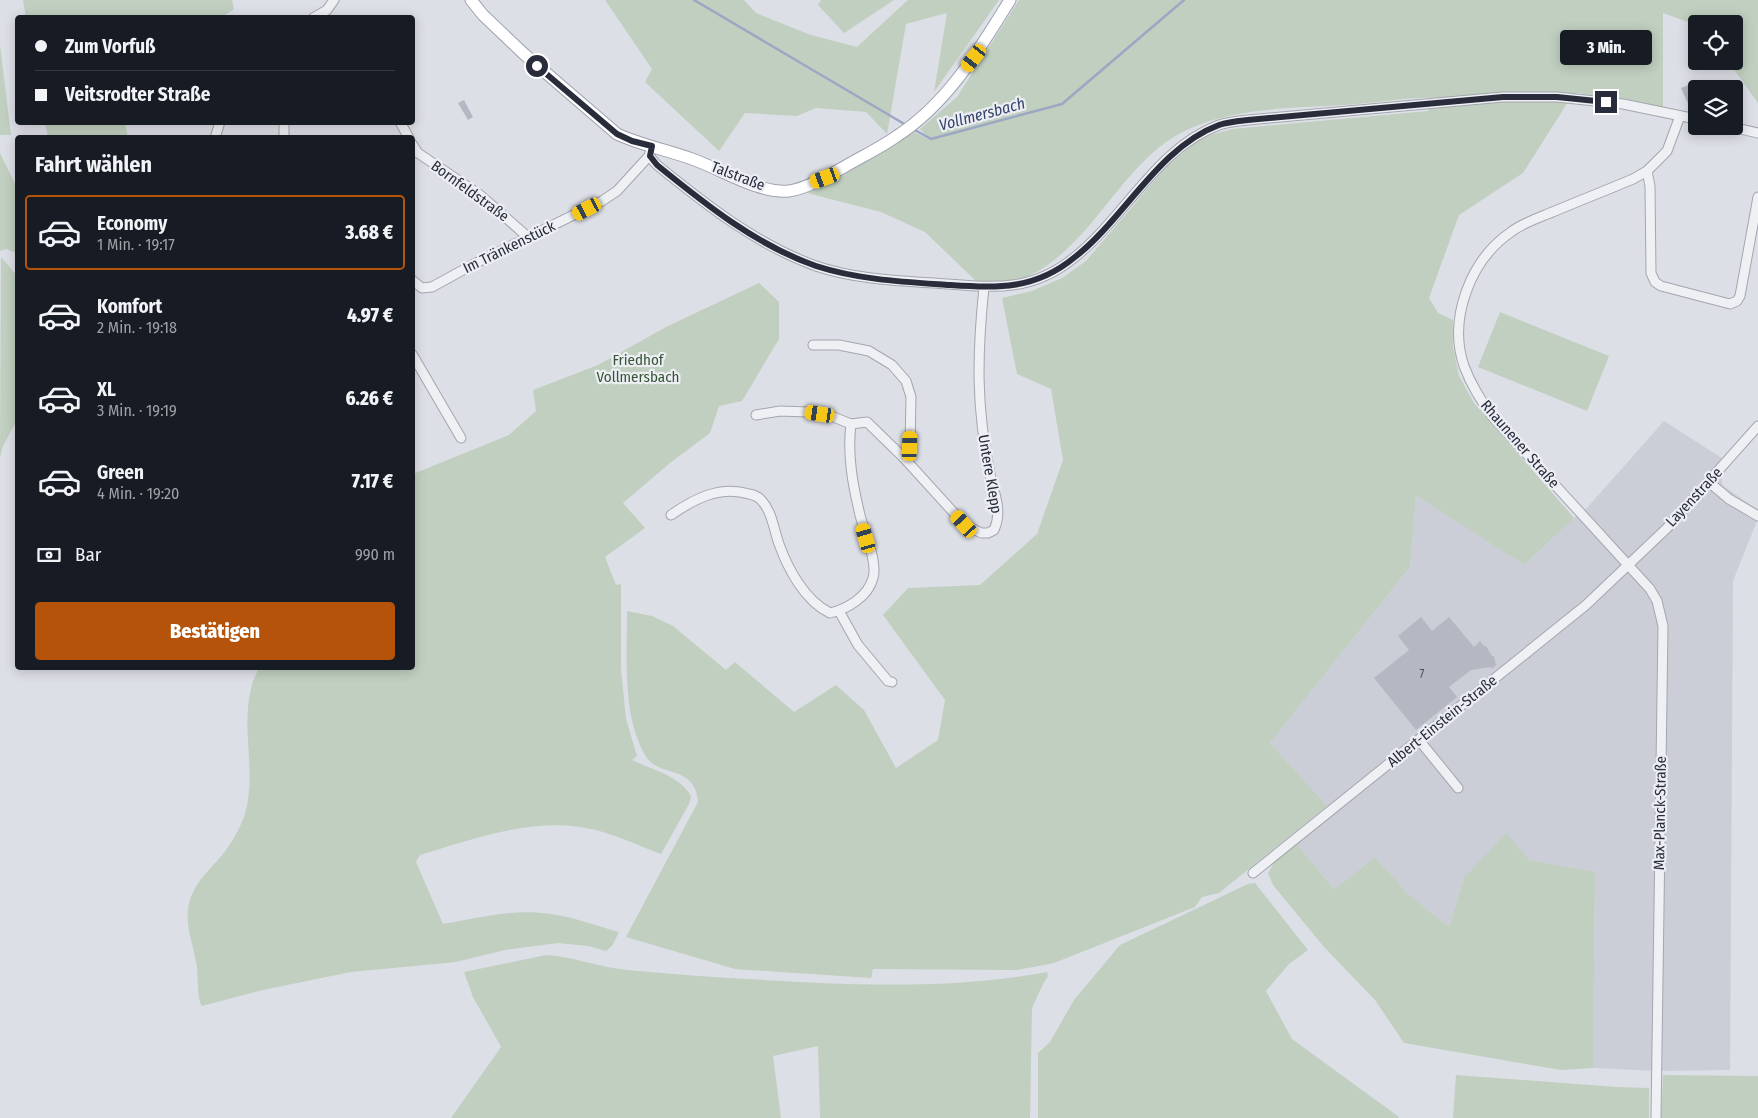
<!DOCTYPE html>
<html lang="de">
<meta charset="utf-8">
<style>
:root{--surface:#171b24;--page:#20242c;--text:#f1f3f6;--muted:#9ea1a6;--line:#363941;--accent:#b45309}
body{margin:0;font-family:"Fira Sans Condensed",sans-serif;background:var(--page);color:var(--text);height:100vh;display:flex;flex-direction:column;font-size:19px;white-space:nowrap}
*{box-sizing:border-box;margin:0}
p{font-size:16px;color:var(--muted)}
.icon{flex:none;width:28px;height:28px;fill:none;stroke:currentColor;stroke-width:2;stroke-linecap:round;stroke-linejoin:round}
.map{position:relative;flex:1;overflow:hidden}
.drawer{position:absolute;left:15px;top:135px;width:400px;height:535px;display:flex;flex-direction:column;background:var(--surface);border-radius:5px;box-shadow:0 2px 12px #0003}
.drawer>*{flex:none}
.guide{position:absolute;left:15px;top:15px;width:400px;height:110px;border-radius:5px;box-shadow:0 2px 12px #0003;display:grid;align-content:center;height:110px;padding:0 20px;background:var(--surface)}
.buttons{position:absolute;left:1688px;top:15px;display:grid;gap:10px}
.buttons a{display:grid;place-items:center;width:55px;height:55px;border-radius:5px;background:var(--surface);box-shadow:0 2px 12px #0003;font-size:25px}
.end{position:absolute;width:22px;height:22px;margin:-11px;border:6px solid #282c3b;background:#fff;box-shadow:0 0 0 2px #fff}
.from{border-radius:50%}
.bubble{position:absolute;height:35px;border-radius:5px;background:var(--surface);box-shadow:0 2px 12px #0003;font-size:16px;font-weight:800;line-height:35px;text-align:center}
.car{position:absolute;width:15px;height:30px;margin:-15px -8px;border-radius:6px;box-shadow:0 0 4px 1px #0007;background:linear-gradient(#f5c518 24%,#345 0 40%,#f5c518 0 76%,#345 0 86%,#f5c518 0)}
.guide b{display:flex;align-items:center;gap:18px;height:48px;font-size:19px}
.guide b+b{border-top:1px solid var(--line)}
.guide i{width:12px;height:12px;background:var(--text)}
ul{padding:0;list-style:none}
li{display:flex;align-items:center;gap:15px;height:75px;margin:0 10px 8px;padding:0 10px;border:2px solid transparent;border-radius:5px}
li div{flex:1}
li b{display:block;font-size:19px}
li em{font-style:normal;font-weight:800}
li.on{border-color:var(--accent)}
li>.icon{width:45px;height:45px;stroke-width:1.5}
h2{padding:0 20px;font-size:22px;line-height:60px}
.pay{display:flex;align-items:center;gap:12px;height:55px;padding:0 20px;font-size:19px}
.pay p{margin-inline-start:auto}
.action{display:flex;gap:10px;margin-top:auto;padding:10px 20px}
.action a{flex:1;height:58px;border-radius:5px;background:var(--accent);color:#fff;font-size:20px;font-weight:800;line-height:58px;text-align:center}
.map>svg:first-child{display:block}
</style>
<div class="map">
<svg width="1758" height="1118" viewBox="0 0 1758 1118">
<rect width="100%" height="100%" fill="#dddfe6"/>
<path fill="#cbced7" d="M1664,421l67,43 -9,12v9l36,25 -1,11 -24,60 -3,489 -74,1 -63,-3 2,-196 -67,-12 -64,18 -15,49 -41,-33 -33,-37 -41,32 -38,-46 31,-37 -57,-63 140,-176 6,-73 108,71 50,-47 11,-8z"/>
<g fill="#c0cfbf">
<path d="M23,0h209l2,9 -13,9h-195z"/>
<path d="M605,0h139l12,13 55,22 46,12 51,-47h91l-65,92 13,-79 -41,11 -19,110 -21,-22 -50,-4 -19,8 -52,-3 -26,38 -74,-69 7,-13z"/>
<path d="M821,0h73l-50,33 -26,-28z"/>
<path d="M1019,0h739v103l-30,-42h6v-37h-38v1l-33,-12v94l-85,-14 -10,9 -45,71 -64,42 -30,83 9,15 15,7v27l6,29 15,27 100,115 -50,47 -108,-70 -6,72 -140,176 57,63 -108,87 -17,4 -7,10 -141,56 -37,7 -144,-1 -2,9 -136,-9 -109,-32 72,-135c-3,-39 -40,-23 -53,-47 -23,-40 -18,-99 -18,-144l25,5 21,10 53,44 9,-8 59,50 42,-27 28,25 32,58 42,-28 7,-40 -62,-85 25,-27 72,-3 57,-51 26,-74 -12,-71 -34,-15 -15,-76 30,-7 30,-13 24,-17 80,-94 30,-25 14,-7 22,-6 196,-18 8,-13c-26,-1 -54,4 -79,6 -63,5 -138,1 -191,38 -52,38 -77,104 -137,134 -16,7 -36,5 -53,5l-51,-49 -44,-20 -74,-19 27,-12 80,-49 16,8 -10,-11 37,-32z"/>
<path d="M0,45l11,90h-11z"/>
<path d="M45,123h80l3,14h-80z"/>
<path d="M0,153l17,35v65l-11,-4 -6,2z"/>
<path d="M1,257l16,19v144l-14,26 -3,11z"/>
<path d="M759,283l20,19v37l-37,62 -23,5 -9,27 -40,30 -47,40 22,25 -40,29 11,28 5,-1v85l5,50 11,37 -5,4c20,10 47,15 59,36l-2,8 -28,50c-21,-8 -43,-18 -65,-24 -59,-15 -120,8 -176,25l-4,7 27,62c35,-6 72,-16 108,-10 23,3 46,12 68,18l-7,14 -6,5 -18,-5 -30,-3 -53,7 -49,12 -105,10 -88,18 -61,16c-6,-8 -3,-33 -6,-44 -3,-18 -10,-34 -8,-52 3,-27 23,-40 38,-60 8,-11 17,-27 20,-40 10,-40 -5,-82 5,-121 1,-7 5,-15 8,-21h153l1,-194 96,-39 27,-24 -3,-21 65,-25 68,-38z"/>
<path d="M1500,312l109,44 -22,55 -109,-44z"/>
<path d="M1506,833l23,27 66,12 -2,196 -32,2 -157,-27 -29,-43 -51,-53 -51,-62 -5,-12 8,-13 20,-17 38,46 41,-32 33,37 41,33 15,-49z"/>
<path d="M1255,883l53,67 -19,14 -23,27 26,48 107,78 -1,1h-360v-65l12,-11 24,-42 46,-55 128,-61z"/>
<path d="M546,955c28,2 53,12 81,15 65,6 129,10 193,13 76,3 152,3 227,-11l1,4 -5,8 -11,24 -2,110h-210l-2,-72 -45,10 8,62h-330l50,-71 -28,-50 -9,-25z"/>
<path d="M1456,1075l160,12 33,1v30h-196z"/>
<path d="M1663,1075l95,1v42h-97z"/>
</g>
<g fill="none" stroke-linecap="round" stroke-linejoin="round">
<g stroke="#9ba7c3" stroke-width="2.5">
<path d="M694,0l212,125"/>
<path d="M913,129l18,10 131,-35 122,-104"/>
</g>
</g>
<g fill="#b5b8c2">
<path d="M1691,84l5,14v8l-6,2 -9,-20z"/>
<path d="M464,100l9,17 -5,3 -10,-17z"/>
<path d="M1421,617l11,14 17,-14 25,30 6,-6 5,6 1,-1 6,10h2l2,9 -4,4 -1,-2 -20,3 -22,17 8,10 -41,33 -42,-52 35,-28 -11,-14z"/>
</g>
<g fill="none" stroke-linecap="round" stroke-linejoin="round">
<defs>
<g id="minor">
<path d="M313,18l14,-8 7,-10"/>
<path d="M284,122v16"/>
<path d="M400,122l9,16"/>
<path d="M1727,126l31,7"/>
<path d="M215,138l5,-16"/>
<path d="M412,144l6,9 62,42 49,43"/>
<path d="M652,146l-3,10 8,9c48,39 100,80 159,101 41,14 87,15 131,18 50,4 87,7 128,-27 49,-39 83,-110 144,-132 9,-3 20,-4 29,-5l255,-23h54l66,7 73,15"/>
<path d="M1647,171l3,15 1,87 4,9 6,4 69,18 7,-3 3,-5 18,-99"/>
<path d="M412,280l10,8 10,-1 40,-22 130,-64 15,-10 32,-35"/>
<path d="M813,345h26l30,6 23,14 14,16 5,16 -1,49 -6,12"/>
<path d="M412,354l49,84"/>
<path d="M756,415l24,-4 29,1 22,4 20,8 16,-2 37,36 60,66 17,9h7l6,-3c9,-20 0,-36 -4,-56 -14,-67 -13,-119 -6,-187"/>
<path d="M1709,482l20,17 29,17"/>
<path d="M671,515c23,-16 49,-30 78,-21 5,1 10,3 13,7 10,11 12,29 17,43 9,25 26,57 51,69 17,-4 38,-16 43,-35 5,-16 -9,-46 -13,-63 -7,-29 -13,-60 -9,-91"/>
<path d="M839,611l19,34 30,36 4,1"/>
<path d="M1419,740l39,48"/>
<path d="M1253,873l333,-268 81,-77 91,-102"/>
<path d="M1656,1118l7,-492 -6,-25 -7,-12 -158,-173c-11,-16 -21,-31 -28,-50 -16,-47 6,-106 47,-134 13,-10 30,-15 44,-21 26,-11 52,-21 78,-32l14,-8 20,-20 13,-35"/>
</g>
<path id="major" d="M471,0l12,15 41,39 93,80c24,11 50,16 75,25 29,10 67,35 97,32 18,-2 46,-19 62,-28 16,-9 32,-17 46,-27 51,-33 82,-86 113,-136"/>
</defs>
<use href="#minor" stroke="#a3a6af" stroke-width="11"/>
<use href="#major" stroke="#9ea2b0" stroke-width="13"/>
<use href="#minor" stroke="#eff0f4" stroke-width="9"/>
<use href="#major" stroke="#fff" stroke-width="11"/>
</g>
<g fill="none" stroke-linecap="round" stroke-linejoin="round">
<path stroke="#282c3b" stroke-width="6" d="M537,66l80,68 15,7 20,5 -2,10 7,9c48,39 99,80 159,101 43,14 90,16 134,19 49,3 85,5 125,-28 49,-38 84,-110 144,-132 9,-3 20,-4 29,-5l255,-23h54l49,5"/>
</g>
<g text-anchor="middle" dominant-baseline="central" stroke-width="4.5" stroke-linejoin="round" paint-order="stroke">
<g font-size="12" fill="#4b4f5d">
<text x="1422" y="674">7</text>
</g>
<g font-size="15" fill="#282c3b" stroke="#eceef4">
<text transform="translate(738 176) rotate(21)">Talstraße</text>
<text transform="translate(470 191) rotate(36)">Bornfeldstraße</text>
<text transform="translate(509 247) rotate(-26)">Im Tränkenstück</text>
<text transform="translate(1520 444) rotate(49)">Rhaunener Straße</text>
<text transform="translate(990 474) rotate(80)">Untere Klepp</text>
<text transform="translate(1694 497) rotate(-47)">Layenstraße</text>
<text transform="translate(1442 721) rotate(-39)">Albert-Einstein-Straße</text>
<text transform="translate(1660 813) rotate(-89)">Max-Planck-Straße</text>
</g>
<g font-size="15" fill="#375536" stroke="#eceef4">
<text x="638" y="360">Friedhof<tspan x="638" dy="17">Vollmersbach</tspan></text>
</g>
<g font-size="16" font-style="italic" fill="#36446b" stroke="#eceef4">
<text transform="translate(982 114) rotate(-15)">Vollmersbach</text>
</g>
</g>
</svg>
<div class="buttons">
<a><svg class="icon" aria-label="locate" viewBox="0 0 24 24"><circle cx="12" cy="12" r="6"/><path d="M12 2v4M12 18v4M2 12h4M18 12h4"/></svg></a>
<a><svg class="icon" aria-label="layers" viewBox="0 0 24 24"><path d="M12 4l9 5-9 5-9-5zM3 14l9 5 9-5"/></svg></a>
</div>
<i class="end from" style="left:537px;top:66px"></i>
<i class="end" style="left:1606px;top:102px"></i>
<div class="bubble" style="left:1560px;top:30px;width:92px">3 Min.</div>
<i class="car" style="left:974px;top:58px;rotate:218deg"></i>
<i class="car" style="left:825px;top:178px;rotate:250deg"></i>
<i class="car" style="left:587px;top:209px;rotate:243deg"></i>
<i class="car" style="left:820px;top:414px;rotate:279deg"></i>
<i class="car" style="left:910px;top:446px;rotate:2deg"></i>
<i class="car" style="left:964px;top:524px;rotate:318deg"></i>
<i class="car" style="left:866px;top:538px;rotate:344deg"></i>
<div class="guide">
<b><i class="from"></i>Zum Vorfuß</b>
<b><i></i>Veitsrodter Straße</b>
</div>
<section class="drawer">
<h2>Fahrt wählen</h2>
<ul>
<li class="on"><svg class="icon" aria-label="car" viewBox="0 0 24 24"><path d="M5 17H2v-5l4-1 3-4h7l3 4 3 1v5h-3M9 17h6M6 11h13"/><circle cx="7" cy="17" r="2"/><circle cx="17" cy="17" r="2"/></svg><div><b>Economy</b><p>1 Min. · 19:17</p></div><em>3.68 €</em></li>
<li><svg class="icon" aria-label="car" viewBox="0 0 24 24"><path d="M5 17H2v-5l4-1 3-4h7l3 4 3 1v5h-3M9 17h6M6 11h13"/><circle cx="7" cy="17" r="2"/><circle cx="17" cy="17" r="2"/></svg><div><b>Komfort</b><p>2 Min. · 19:18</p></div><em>4.97 €</em></li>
<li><svg class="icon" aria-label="car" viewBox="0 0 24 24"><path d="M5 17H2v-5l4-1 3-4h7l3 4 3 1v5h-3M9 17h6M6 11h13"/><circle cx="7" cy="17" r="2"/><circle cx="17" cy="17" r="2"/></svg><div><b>XL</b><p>3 Min. · 19:19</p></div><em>6.26 €</em></li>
<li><svg class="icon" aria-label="car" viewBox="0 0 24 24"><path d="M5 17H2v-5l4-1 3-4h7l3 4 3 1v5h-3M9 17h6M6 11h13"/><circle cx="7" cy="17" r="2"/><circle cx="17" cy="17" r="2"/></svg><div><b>Green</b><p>4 Min. · 19:20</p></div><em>7.17 €</em></li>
</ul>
<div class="pay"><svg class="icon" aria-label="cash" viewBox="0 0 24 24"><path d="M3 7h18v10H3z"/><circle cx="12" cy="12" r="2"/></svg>Bar<p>990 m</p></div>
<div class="action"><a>Bestätigen</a></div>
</section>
</div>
